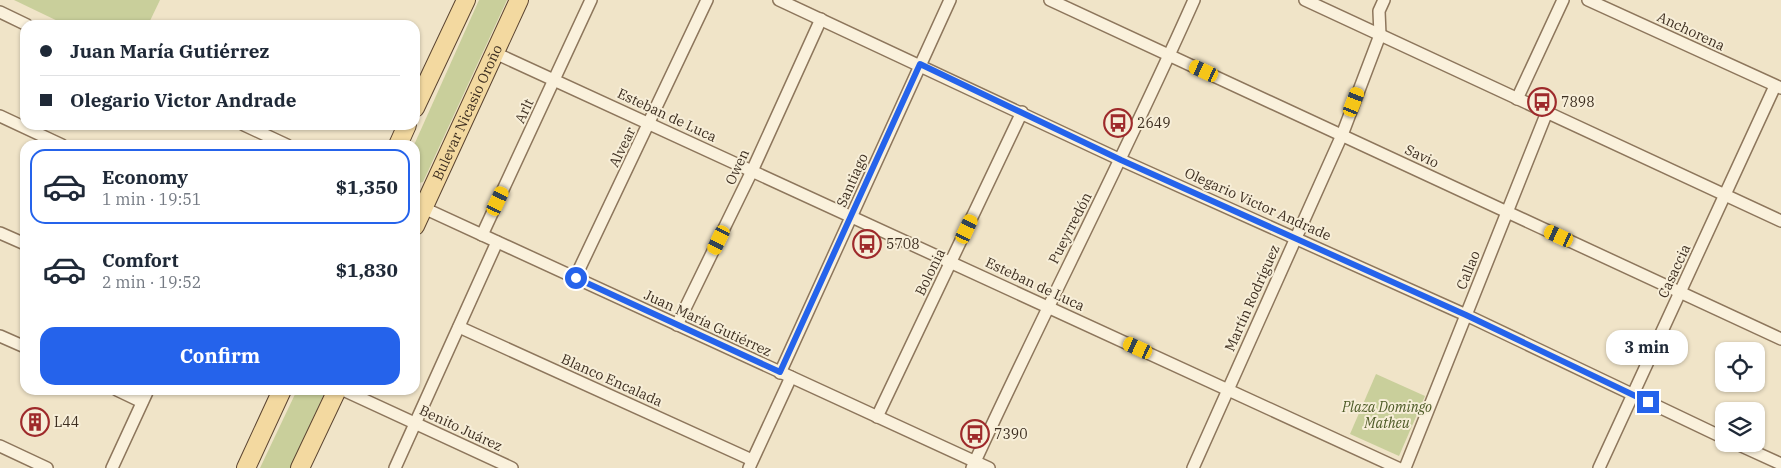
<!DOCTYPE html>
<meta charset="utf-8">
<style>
:root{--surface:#fff;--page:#f2f2f3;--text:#1f2937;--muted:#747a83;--line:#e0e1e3;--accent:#2563eb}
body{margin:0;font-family:"IBM Plex Serif",serif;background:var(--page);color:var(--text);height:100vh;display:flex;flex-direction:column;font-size:19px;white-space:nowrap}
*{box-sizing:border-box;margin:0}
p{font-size:16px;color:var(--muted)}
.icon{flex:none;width:28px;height:28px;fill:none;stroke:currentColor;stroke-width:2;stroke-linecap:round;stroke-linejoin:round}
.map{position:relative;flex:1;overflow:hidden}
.panel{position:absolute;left:20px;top:140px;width:400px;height:255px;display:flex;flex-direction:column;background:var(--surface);border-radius:15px;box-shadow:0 1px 4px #0004}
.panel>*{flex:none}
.guide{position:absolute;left:20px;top:20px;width:400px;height:110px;border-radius:15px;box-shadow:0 1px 4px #0004;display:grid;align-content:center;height:110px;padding:0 20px;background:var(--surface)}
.tools{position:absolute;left:1715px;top:342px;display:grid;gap:10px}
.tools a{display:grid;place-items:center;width:50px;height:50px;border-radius:10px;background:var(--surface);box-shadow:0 1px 4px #0004;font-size:25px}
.end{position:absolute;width:22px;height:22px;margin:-11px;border:6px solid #2563eb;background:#fff;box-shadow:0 0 0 2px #fff}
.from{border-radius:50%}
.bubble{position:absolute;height:35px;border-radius:15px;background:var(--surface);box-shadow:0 1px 4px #0004;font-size:16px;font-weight:700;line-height:35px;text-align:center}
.car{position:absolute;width:15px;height:30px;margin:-15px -8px;border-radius:6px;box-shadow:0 0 4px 1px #0007;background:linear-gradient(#f5c518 24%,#345 0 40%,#f5c518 0 76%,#345 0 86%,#f5c518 0)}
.guide b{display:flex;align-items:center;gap:18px;height:48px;font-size:19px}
.guide b+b{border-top:1px solid var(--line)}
.guide i{width:12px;height:12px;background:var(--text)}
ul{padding:9px 0 0;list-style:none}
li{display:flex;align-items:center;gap:15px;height:75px;margin:0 10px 8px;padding:0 10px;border:2px solid transparent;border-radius:15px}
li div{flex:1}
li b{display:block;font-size:19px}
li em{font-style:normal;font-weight:700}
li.on{border-color:var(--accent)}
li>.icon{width:45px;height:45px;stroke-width:1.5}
.primary-button{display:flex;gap:10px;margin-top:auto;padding:10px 20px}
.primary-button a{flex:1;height:58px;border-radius:15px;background:var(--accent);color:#fff;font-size:20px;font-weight:700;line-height:58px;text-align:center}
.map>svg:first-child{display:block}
</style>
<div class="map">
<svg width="1781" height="468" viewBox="0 0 1781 468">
<rect width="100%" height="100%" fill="#f0e4c8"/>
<g fill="#c9cf9b">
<path d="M14,0h146l-12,25h-82z"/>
<path d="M479,0h28l-84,182 -8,2 -1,-39z"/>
<path d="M1376,374l49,22 -26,60 -49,-22z"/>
<path d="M297,390h29l-36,78h-30z"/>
</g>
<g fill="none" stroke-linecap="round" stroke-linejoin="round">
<defs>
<g id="minor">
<path d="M779,0l342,160 345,155 258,123"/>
<path d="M1050,0l731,339"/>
<path d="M1305,0l476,221"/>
<path d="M1588,0l193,88"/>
<path d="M0,12l27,13"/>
<path d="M495,53l903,415"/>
<path d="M1517,99l46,-99"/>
<path d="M0,116l62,29"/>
<path d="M244,125l43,20"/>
<path d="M415,204l574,264"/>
<path d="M0,233l25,11"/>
<path d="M482,235l109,-235"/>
<path d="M575,278l132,-278"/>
<path d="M677,325l75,-154 69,-152"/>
<path d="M459,327l293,133"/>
<path d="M0,336l25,11"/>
<path d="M780,373l170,-373"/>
<path d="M117,390l25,12"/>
<path d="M343,390l169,78"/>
<path d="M877,417l145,-305"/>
<path d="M1737,444l44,20"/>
<path d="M0,446l47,22"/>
<path d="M112,468l36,-78"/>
<path d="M395,468l102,-226"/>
<path d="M749,468l42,-91"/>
<path d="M972,468c72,-157 152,-310 222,-468"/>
<path d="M1193,468l149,-333 38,-100 -1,-24 5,-11"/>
<path d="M1405,468l142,-356"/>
<path d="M1599,468l176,-382"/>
</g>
<g id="primary">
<path d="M415,108l51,-108"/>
<path d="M398,145l9,-20"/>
<path id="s1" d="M415,226l104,-226"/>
<path d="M246,468l36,-78"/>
<path d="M300,468l37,-78"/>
</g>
</defs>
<use href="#minor" stroke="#8d765c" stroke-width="14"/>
<use href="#primary" stroke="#5b4430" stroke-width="20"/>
<use href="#minor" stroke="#faf1dc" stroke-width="11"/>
<use href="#primary" stroke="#f3d9a0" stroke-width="18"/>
</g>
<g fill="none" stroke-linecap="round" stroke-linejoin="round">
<path stroke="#2563eb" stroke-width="6" d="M576,278l204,94 140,-308 201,96 345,155 182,87"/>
</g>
<defs>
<symbol id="bus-ring" viewBox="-11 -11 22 22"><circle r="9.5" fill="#f7eed8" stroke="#9e2a2b" stroke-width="1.5"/><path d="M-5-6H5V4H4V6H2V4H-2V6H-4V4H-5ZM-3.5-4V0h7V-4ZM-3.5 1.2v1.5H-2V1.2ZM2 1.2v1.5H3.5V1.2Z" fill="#9e2a2b"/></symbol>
<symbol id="building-ring" viewBox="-11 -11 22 22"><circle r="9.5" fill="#f7eed8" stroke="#9e2a2b" stroke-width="1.5"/><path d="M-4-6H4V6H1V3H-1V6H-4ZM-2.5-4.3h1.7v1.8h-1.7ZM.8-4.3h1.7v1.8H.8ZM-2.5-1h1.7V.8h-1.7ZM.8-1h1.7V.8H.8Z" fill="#9e2a2b"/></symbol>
</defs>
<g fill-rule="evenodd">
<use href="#bus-ring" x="1526" y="86" width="32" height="32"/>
<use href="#bus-ring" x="1102" y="107" width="32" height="32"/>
<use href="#bus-ring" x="851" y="228" width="32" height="32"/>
<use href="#building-ring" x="19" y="406" width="32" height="32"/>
<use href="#bus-ring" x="959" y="418" width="32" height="32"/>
</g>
<g text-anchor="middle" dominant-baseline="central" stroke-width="4" stroke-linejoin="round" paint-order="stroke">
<g font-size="14" fill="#3d2e20" stroke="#f7eed8">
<text transform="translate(1691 31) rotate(25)">Anchorena</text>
<text transform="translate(524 111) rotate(-65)">Arlt</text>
<text stroke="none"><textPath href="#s1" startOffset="125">Bulevar Nicasio Oroño</textPath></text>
<text transform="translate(667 115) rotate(25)">Esteban de Luca</text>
<text transform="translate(622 147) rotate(-64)">Alvear</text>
<text transform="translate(1422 156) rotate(25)">Savio</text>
<text transform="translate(737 167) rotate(-65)">Owen</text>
<text transform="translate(852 180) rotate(-66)">Santiago</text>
<text transform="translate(1258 204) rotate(24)">Olegario Victor Andrade</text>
<text transform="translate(1070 228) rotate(-63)">Pueyrredón</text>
<text transform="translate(1468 270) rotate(-68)">Callao</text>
<text transform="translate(1674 271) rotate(-65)">Casaccia</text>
<text transform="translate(930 272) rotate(-64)">Bolonia</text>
<text transform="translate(1035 284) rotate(25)">Esteban de Luca</text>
<text transform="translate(1252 298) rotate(-66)">Martín Rodríguez</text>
<text transform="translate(708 323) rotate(25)">Juan María Gutiérrez</text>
<text transform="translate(612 380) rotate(24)">Blanco Encalada</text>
<text transform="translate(461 428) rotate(25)">Benito Juárez</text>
</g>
<g font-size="14" fill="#3d2e20" stroke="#f7eed8" text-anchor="start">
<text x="1561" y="102">7898</text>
<text x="1137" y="123">2649</text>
<text x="886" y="244">5708</text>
<text x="54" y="422">L44</text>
<text x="994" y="434">7390</text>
</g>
<g font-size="14" font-style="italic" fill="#4d5a26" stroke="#f7eed8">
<text x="1387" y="407">Plaza Domingo<tspan x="1387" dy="16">Matheu</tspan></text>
</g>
</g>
</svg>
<div class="tools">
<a><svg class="icon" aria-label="locate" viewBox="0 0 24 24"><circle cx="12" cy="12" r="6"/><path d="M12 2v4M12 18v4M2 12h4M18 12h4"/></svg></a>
<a><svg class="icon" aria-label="layers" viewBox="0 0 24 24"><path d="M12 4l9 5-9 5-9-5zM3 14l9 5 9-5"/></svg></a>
</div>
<i class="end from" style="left:576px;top:278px"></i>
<i class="end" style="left:1648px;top:402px"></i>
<div class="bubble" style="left:1606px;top:330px;width:82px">3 min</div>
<i class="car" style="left:1204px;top:71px;rotate:295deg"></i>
<i class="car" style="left:1354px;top:102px;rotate:21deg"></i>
<i class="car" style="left:498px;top:201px;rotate:25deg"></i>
<i class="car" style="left:967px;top:229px;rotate:25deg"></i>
<i class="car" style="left:1559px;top:236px;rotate:295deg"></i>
<i class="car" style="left:719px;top:240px;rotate:206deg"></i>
<i class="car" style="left:1138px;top:348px;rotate:295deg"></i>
<div class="guide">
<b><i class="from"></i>Juan María Gutiérrez</b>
<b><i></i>Olegario Victor Andrade</b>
</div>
<section class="panel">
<ul>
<li class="on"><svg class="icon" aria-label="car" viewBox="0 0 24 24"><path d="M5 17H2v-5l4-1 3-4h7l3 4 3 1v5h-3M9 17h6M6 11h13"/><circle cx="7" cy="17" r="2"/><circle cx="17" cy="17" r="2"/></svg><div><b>Economy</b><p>1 min · 19:51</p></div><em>$1,350</em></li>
<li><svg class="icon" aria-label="car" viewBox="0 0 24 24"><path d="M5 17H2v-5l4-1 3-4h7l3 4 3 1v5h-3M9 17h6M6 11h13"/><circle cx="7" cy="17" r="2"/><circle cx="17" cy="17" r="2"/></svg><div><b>Comfort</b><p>2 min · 19:52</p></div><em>$1,830</em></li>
</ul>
<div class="primary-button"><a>Confirm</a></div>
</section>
</div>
